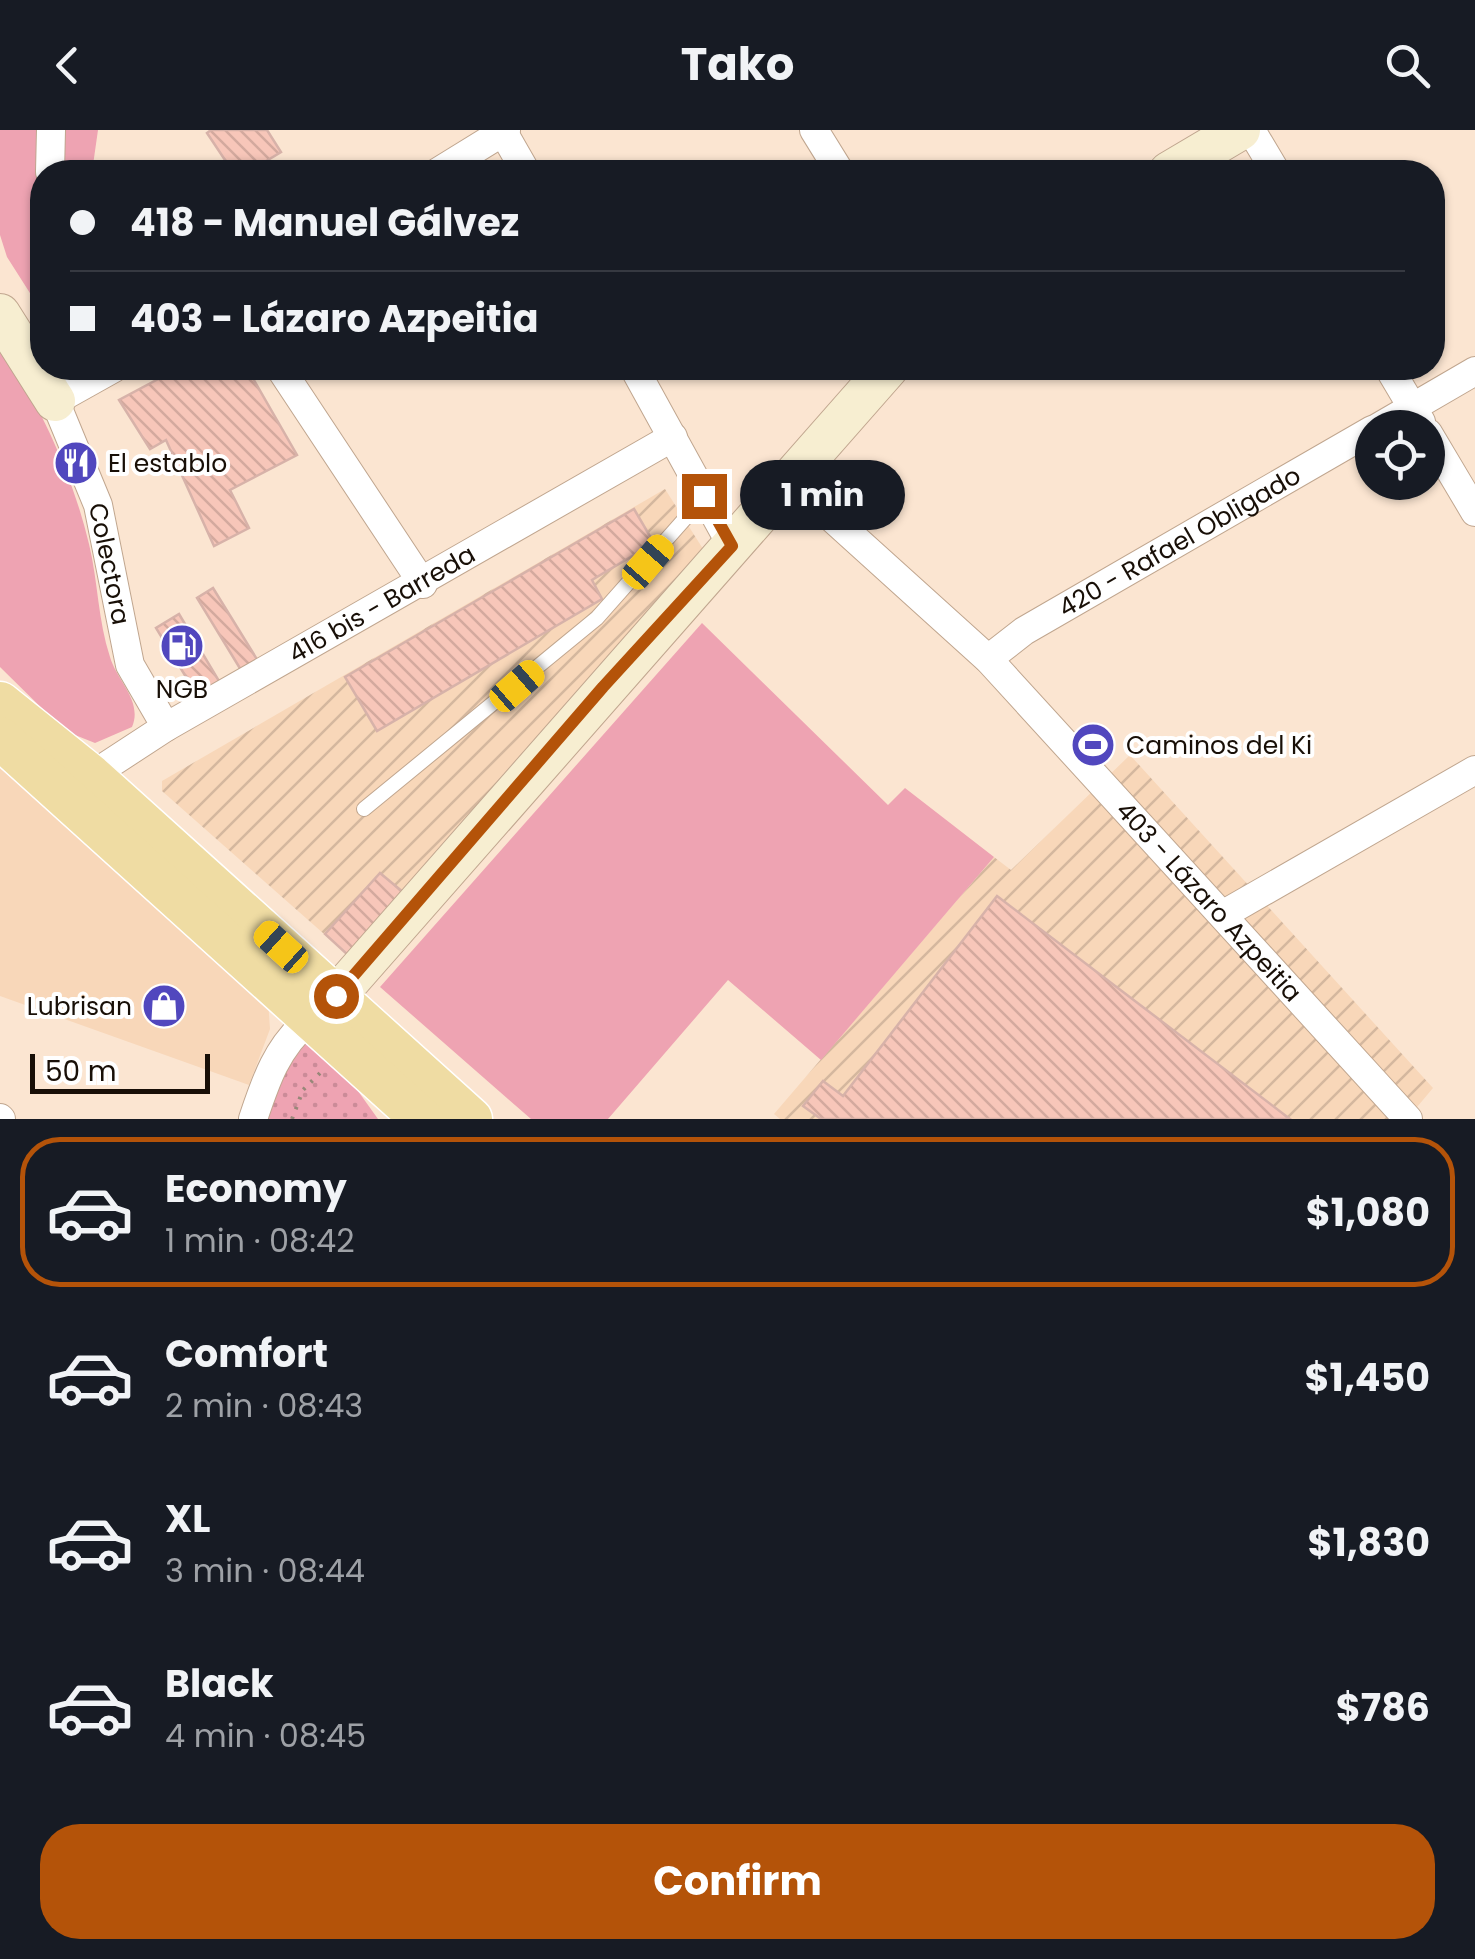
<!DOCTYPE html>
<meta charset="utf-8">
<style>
:root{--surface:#171b24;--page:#20242c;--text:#f1f3f6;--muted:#9ea1a6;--line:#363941;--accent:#b45309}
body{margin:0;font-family:Poppins,sans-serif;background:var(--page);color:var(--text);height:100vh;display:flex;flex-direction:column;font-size:38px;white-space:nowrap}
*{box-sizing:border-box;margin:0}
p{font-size:32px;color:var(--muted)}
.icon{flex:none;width:55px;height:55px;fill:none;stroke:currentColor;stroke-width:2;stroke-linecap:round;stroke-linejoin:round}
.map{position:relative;height:989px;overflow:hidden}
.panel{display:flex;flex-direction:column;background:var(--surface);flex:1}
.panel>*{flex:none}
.top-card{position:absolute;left:30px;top:30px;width:1415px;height:220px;border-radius:40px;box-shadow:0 2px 8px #0004;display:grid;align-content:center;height:220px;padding:0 40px;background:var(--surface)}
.tools{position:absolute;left:1355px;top:280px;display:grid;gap:20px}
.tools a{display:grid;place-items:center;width:90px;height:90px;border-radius:50%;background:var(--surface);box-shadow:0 2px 8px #0004;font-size:50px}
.scale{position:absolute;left:30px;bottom:25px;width:180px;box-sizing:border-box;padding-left:10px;border:5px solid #180f07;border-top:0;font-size:28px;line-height:35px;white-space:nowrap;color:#180f07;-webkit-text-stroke:8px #fff;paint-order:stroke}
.end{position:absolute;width:45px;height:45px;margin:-22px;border:12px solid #b45309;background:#fff;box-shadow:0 0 0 5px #fff}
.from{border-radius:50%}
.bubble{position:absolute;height:70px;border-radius:35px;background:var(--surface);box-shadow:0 2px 8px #0004;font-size:32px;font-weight:700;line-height:70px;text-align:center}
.car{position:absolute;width:30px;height:60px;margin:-30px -15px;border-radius:12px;box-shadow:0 0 8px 2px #0007;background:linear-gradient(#f5c518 24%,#345 0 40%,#f5c518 0 76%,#345 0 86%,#f5c518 0)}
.top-card b{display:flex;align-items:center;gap:35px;height:95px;font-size:38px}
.top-card b+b{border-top:2px solid var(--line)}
.top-card i{width:25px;height:25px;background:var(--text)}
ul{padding:18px 0 0;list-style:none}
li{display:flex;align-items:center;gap:30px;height:150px;margin:0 20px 15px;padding:0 20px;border:5px solid transparent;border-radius:40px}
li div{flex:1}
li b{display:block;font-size:38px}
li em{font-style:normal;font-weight:700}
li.current{border-color:var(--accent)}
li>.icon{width:90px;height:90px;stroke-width:1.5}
.button{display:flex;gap:20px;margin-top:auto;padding:20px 40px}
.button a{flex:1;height:115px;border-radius:40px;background:var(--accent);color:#fff;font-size:40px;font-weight:700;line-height:115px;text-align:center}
header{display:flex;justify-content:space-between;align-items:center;height:130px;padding:0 40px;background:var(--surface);font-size:45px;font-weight:700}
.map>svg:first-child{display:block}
</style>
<header><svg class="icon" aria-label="back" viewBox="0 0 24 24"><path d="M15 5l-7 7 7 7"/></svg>Tako<svg class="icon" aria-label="search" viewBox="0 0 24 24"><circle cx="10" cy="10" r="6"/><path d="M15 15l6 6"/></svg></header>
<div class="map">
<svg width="1475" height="989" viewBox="0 0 1475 989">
<defs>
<pattern id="industrial-furrows" width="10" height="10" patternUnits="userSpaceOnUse" patternTransform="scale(2.5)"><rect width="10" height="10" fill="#f8d7b9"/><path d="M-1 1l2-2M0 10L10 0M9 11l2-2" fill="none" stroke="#d4b79e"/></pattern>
<pattern id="park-dots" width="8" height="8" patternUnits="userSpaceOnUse" patternTransform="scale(2.5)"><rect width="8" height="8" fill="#eea3b2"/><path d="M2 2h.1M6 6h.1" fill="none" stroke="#cb8b98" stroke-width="1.8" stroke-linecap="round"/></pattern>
<pattern id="building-back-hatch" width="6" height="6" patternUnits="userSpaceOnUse" patternTransform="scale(2.5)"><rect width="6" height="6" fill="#f7c6b9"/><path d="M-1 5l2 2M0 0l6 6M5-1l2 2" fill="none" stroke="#d3a99e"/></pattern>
</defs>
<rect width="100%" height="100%" fill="#fbe5d1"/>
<path fill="#f8d7b9" d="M0,621l268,249 2,29 -21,56 -249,-89z"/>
<g fill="url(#industrial-furrows)">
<path d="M665,359l40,63 -356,404 -187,-165v-10z"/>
<path d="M1130,625l303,333 -26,31h-627l-6,-5 220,-257 17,13z"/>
</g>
<g fill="#eea3b2">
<path d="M0,0h98l-6,42h-50v140l-35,-55 -7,-22z"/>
<path d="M0,211c39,65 71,128 89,203 9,37 9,77 21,113 7,24 33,44 22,70l-37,16 -30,-12 -65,-64z"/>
<path d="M702,493l186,182 17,-17 89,69 -173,203 -93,-80 -120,139h-77l-151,-132z"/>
</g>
<path fill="url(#park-dots)" d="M299,905l54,49 25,35h-118z"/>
<g fill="url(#building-back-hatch)" stroke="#d7b2a9" stroke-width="2.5">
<path d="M211,0h56l14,22 -33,20h-15l-26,-39z"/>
<path d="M179,238h68l50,87 -67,35 19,38 -35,18 -48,-106 -16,9 -31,-49z"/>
<path d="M634,379l20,34 -62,37 10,19 -225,132 -32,-54z"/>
<path d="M213,458l45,73 -17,9 -44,-72z"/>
<path d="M179,484l40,67 -22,14 -41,-67z"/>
<path d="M380,743l24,20 -55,63 -24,-22z"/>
<path d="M997,766l293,223h-469l-18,-13 20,-25 20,15z"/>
</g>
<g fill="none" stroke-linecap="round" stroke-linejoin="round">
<defs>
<path id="lane" d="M364,679l233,-191 108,-122"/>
<g id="street">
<path d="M502,0l24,42"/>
<path d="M814,0l26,42"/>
<path d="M1251,0l25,42"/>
<path d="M50,42l1,-42"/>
<path d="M438,42l68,-42"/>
<path id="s1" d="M114,238l-59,33 43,104 32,160 36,62"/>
<path d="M280,238l143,216"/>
<path d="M634,238l98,178"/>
<path d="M1389,238l32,54"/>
<path d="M1377,298l98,-57"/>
<path d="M1428,303l47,79"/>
<path id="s2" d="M790,350l198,179 420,460"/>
<path id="s3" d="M988,529l36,-28 348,-201"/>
<path id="s4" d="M91,646l75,-49 507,-290"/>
<path d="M1224,784l251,-144"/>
<path d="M0,988l1,1"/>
<path d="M253,989c13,-39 24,-72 56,-99"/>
</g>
<g id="secondary">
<path d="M1169,42l71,-42"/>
<path d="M0,184l55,87"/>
<path d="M310,889l26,-23 552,-628"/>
</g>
<g id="primary">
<path d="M0,573l91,73 380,343"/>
<path d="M0,608l422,381"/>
</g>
</defs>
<use href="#lane" stroke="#c0a68f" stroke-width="16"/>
<use href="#street" stroke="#c0a68f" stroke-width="30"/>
<use href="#secondary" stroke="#c0a68f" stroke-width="42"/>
<use href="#primary" stroke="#fff" stroke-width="45"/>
<path stroke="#988779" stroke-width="4" stroke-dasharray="2.5 8" stroke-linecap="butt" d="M292,989l11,-29 17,-17"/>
<use href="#lane" stroke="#fff" stroke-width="14"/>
<use href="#street" stroke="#fff" stroke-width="28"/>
<use href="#secondary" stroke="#f7eed1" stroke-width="40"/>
<use href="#primary" stroke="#efdca3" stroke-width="42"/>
</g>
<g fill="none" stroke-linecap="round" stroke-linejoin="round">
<path stroke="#b45309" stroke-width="12" d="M336,866l267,-309 129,-141 -28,-50"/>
</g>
<defs>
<symbol id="restaurant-disc" viewBox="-11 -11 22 22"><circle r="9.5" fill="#5147be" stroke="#fff"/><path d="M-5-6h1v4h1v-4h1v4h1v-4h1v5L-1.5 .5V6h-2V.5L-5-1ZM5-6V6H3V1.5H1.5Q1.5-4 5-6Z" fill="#fff"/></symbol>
<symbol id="fuel-disc" viewBox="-11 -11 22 22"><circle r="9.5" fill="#5147be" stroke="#fff"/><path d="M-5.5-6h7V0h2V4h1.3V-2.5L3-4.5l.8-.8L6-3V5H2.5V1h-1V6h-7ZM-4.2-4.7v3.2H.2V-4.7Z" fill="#fff"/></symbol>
<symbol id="stadium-disc" viewBox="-11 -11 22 22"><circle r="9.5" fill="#5147be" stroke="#fff"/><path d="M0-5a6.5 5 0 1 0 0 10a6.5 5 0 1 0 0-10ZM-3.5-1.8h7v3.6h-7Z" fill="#fff"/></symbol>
<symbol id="shop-disc" viewBox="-11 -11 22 22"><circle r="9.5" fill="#5147be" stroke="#fff"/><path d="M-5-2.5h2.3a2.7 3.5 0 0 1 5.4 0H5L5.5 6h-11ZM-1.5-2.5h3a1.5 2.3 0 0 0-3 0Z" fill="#fff"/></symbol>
</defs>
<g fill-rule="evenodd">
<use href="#restaurant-disc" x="51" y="308" width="50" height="50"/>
<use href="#fuel-disc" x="157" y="491" width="50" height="50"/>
<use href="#stadium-disc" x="1068" y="590" width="50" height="50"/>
<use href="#shop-disc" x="139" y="851" width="50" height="50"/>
</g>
<g text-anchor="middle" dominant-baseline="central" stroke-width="8" stroke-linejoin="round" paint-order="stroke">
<g font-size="25" fill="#180f07" stroke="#fff" text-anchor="start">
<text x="108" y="333">El establo</text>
<text x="182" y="559" text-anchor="middle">NGB</text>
<text x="1126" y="615">Caminos del Ki</text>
<text x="132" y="876" text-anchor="end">Lubrisan</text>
</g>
<g font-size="25" fill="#180f07" stroke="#fff">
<text stroke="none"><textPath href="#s3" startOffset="225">420 - Rafael Obligado</textPath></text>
<text stroke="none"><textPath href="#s1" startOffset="240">Colectora</textPath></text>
<text stroke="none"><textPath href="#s4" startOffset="338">416 bis - Barreda</textPath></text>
<text stroke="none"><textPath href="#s2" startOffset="595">403 - Lázaro Azpeitia</textPath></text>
</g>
</g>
</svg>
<div class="tools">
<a><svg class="icon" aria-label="locate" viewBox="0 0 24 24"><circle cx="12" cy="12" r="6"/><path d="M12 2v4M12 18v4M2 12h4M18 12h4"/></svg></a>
</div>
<div class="scale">50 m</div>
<i class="end from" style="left:336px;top:866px"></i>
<i class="end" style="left:704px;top:366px"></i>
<div class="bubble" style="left:740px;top:330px;width:165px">1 min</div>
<i class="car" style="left:648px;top:432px;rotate:41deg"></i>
<i class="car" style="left:517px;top:556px;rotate:49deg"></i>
<i class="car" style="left:281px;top:817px;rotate:312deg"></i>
<div class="top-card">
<b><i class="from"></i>418 - Manuel Gálvez</b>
<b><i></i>403 - Lázaro Azpeitia</b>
</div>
</div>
<section class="panel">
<ul>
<li class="current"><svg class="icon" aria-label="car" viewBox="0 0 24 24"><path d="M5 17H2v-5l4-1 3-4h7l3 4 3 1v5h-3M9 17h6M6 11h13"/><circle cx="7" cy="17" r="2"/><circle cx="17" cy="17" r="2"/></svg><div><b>Economy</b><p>1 min · 08:42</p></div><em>$1,080</em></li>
<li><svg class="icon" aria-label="car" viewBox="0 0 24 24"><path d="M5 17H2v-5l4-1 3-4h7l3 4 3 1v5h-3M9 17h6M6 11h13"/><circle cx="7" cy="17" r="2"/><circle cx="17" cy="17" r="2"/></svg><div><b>Comfort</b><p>2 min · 08:43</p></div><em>$1,450</em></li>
<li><svg class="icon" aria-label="car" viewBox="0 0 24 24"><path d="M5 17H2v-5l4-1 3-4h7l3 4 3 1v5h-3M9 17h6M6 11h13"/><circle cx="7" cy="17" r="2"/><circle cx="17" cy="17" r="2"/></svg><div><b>XL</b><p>3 min · 08:44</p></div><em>$1,830</em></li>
<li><svg class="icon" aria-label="car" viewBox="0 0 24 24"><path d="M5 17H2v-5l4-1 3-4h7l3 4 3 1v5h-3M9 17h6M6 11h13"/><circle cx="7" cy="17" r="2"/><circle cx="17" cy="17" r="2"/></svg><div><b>Black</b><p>4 min · 08:45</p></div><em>$786</em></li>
</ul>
<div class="button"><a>Confirm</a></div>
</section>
